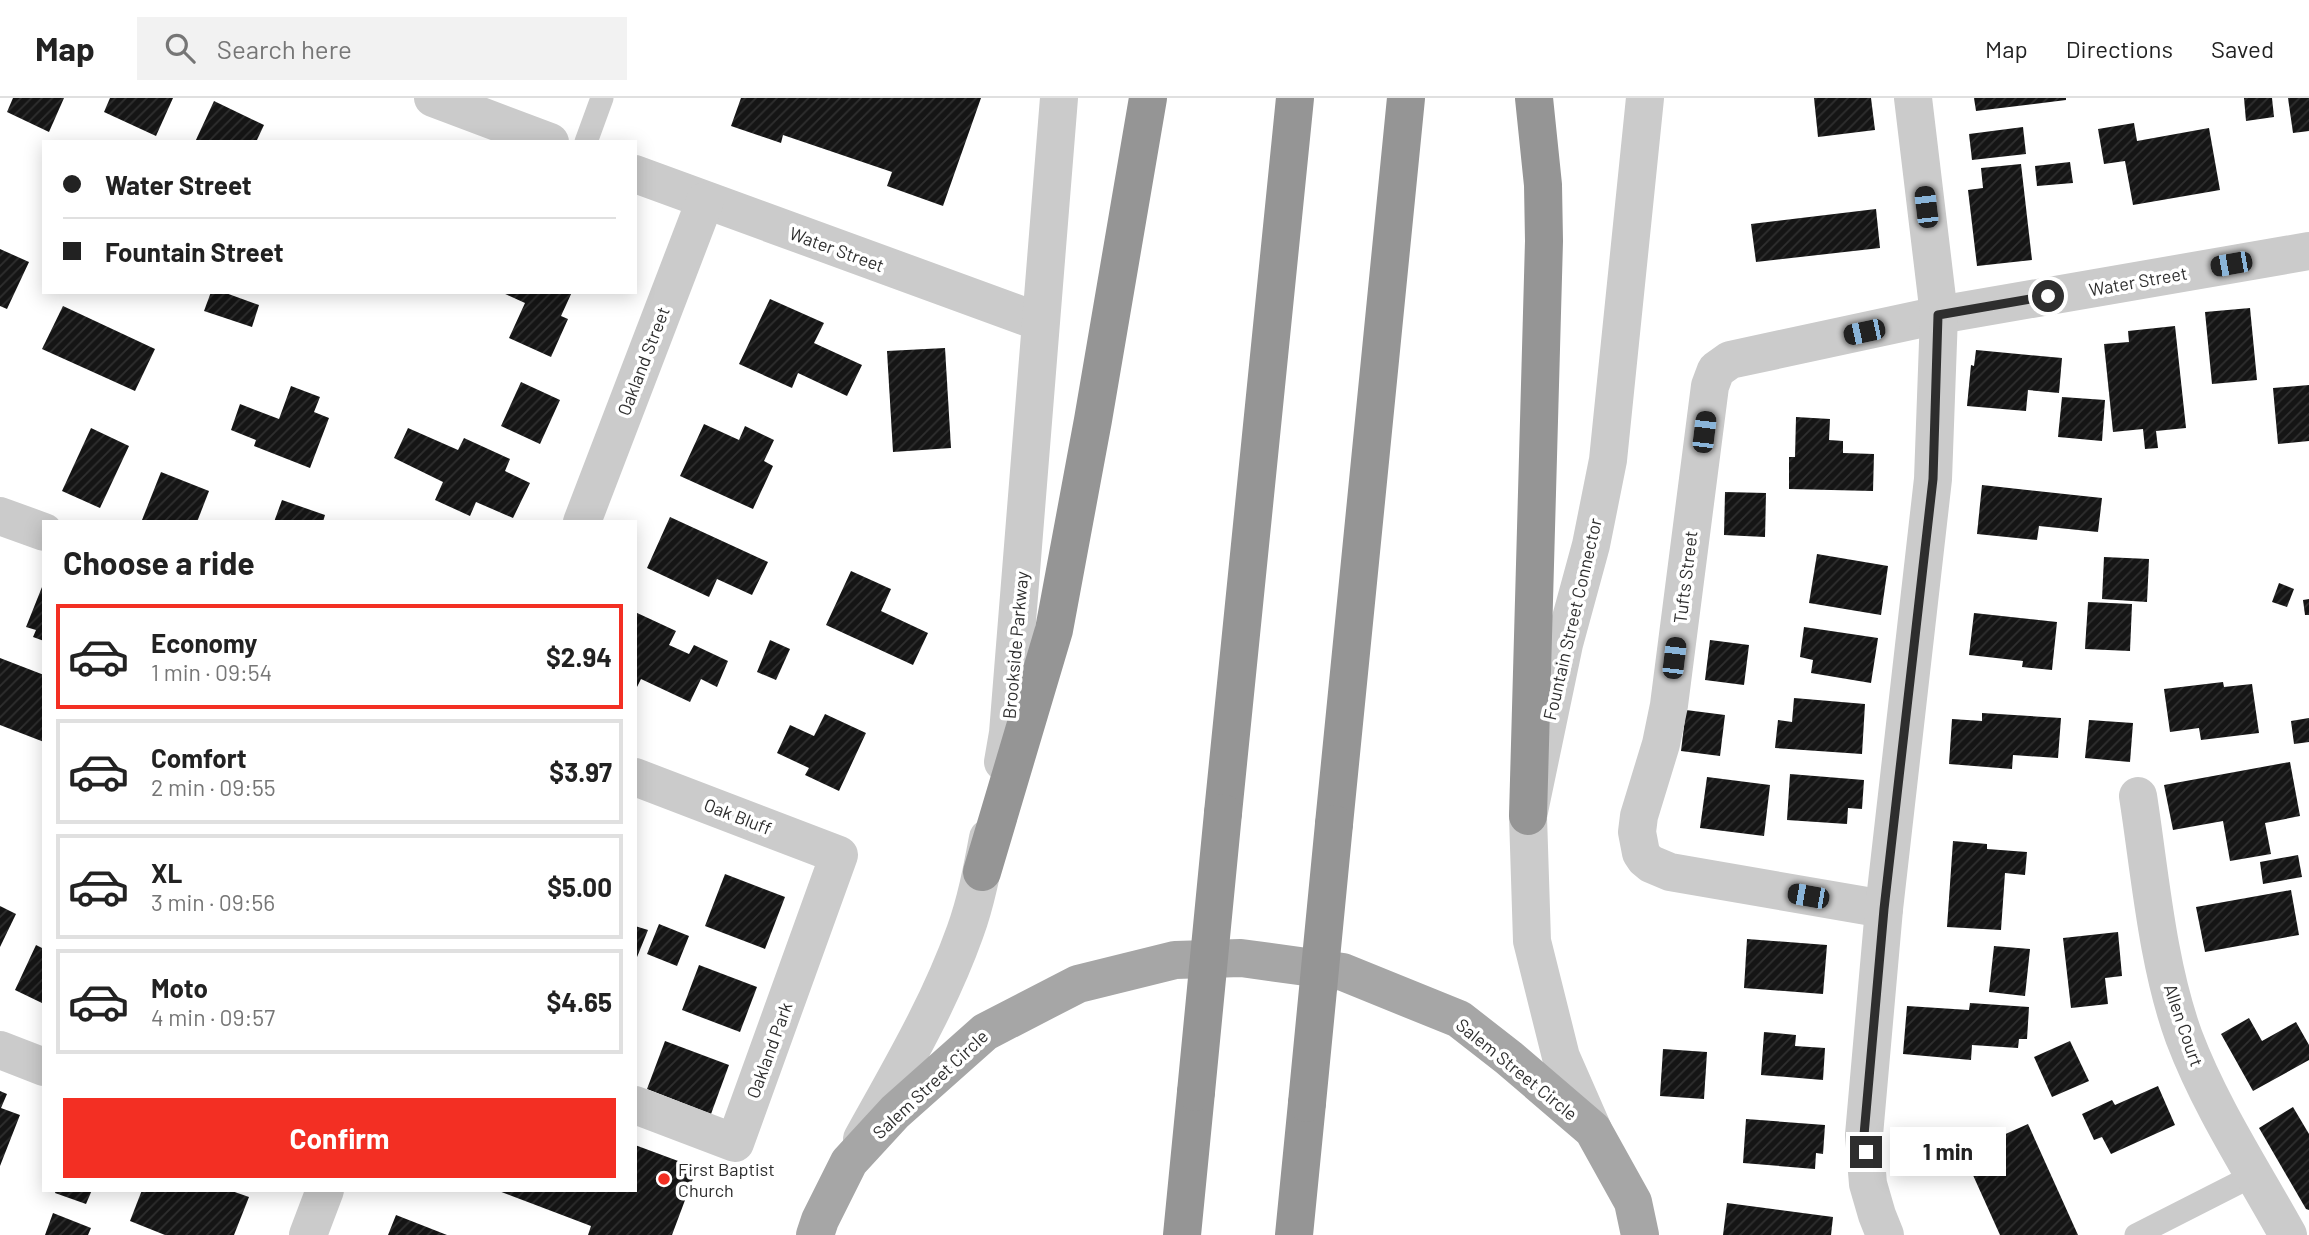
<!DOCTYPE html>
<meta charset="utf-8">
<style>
:root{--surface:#fff;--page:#f2f2f2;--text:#222;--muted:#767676;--line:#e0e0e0;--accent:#f32f23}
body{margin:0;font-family:Barlow,sans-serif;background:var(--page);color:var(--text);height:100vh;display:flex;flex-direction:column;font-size:26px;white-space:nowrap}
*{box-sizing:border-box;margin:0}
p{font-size:23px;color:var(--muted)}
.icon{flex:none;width:38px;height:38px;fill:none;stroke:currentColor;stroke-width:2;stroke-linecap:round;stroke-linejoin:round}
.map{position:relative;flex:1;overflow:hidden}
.sheet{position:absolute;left:42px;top:422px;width:595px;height:672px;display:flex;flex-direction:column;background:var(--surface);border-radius:0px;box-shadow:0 4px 18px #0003}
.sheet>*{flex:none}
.guide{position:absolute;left:42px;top:42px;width:595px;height:154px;border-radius:0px;box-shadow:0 4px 18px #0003;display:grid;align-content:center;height:154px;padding:0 21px;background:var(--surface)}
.end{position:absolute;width:32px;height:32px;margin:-16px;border:9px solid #2e2e2e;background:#fff;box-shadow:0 0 0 4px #fff}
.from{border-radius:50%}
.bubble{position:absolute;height:49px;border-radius:0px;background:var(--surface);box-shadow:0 4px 18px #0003;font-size:23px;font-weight:700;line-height:49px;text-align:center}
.car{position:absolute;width:21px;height:42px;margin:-21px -10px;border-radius:9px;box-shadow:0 0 5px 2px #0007;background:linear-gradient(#222 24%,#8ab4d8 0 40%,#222 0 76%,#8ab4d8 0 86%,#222 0)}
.guide b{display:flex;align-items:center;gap:24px;height:66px;font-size:26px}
.guide b+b{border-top:2px solid var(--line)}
.guide i{width:18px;height:18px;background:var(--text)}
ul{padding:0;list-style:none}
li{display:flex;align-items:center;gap:21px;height:105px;margin:0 14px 10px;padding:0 7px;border:4px solid var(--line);border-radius:0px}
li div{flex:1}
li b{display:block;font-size:26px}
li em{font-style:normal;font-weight:700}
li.active{border-color:var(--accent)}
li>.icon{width:63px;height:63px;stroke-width:1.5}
h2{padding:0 21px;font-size:32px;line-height:84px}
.primary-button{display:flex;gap:14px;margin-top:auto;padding:14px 21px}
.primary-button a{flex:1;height:80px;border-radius:0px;background:var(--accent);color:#fff;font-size:28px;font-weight:700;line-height:80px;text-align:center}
header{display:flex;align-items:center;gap:42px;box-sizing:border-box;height:98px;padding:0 35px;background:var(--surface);border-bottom:2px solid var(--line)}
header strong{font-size:33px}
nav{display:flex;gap:38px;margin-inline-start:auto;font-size:24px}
.search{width:490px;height:63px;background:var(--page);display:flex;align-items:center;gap:18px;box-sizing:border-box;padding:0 24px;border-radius:0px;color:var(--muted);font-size:26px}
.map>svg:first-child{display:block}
</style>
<header>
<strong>Map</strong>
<div class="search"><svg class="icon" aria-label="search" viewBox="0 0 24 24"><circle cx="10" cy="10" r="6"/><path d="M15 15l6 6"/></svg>Search here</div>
<nav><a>Map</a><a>Directions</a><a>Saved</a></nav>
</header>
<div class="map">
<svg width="2309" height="1137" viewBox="0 0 2309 1137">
<defs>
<pattern id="building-hatch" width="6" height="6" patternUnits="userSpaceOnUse" patternTransform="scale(1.75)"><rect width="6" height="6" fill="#151515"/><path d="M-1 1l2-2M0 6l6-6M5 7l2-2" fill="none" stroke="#2f2f2f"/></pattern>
</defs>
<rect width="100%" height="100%" fill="#fff"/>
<g fill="url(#building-hatch)">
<path d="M13,0h51l-15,34 -42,-20z"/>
<path d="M110,0h63l-17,38 -52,-24z"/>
<path d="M741,0h240l-38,108 -56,-20 5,-14 -109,-37 -2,8 -50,-17z"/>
<path d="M1814,0h57l4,32 -57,7z"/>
<path d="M1974,0h92v2l-90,11z"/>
<path d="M2244,0h28l2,19 -28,4z"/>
<path d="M2288,0h21v33l-16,2z"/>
<path d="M214,3l50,24 -8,17h-61z"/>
<path d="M2134,25l3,18 72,-13 11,62 -87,15 -8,-44 -21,3 -6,-35z"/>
<path d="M2023,29l3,27 -54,6 -3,-26z"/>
<path d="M2070,64l3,21 -36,3 -2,-20z"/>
<path d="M2021,66l11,96 -55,6 -9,-76 15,-2 -2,-20z"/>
<path d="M1876,111l4,39 -124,14 -5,-38z"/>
<path d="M0,151l29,13 -22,47 -7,-3z"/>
<path d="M211,194h12l36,13 -7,22 -48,-16z"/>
<path d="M501,194h71l-11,24 7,3 -17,38 -42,-19 16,-35z"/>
<path d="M770,201l54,24 -10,20 48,22 -15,31 -49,-23 -6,15 -53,-24z"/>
<path d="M63,208l92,43 -20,42 -93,-42z"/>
<path d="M2250,210l7,72 -45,4 -7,-72z"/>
<path d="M2175,228l11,102 -30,3 2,17 -13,1 -2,-20 -30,3 -9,-88 25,-2 -1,-11z"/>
<path d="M945,250l6,100 -58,4 -6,-101z"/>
<path d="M1976,252l86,8 -3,35 -31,-3 -2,21 -59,-5 4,-41 3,1z"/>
<path d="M521,284l39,18 -20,44 -39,-18z"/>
<path d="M2309,287v56l-31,3 -5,-56z"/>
<path d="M291,288l29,11 -6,15 15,6 -19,50 -56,-22 2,-6 -25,-10 9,-26 39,15z"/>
<path d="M2062,299l43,3 -3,41 -44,-4z"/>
<path d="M1796,319l34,2 -1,21 14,1v12l31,1 -1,37 -84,-2v-32h6z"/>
<path d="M704,326l35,16 6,-14 29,14 -10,21 9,5 -20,43 -73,-33z"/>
<path d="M91,330l38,18 -29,62 -38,-17z"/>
<path d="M408,330l50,22 6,-12 46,21 -5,12 25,12 -17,35 -37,-16 -6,14 -35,-16 8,-18 -49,-24z"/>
<path d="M161,374l48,19 -12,31 -55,-2z"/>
<path d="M1982,387l120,13 -4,34 -59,-6 -2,14 -60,-6z"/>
<path d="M1725,394l41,1 -1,44 -41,-2z"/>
<path d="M282,402l43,15 -2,7h-49z"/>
<path d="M670,419l98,45 -16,33 -35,-16 -8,18 -62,-29z"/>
<path d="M1817,456l71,12 -7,49 -72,-12z"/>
<path d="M2104,459l45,2 -2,43 -45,-3z"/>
<path d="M851,473l40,18 -10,22 47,22 -15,32 -87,-40z"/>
<path d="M44,484v59l-11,-4 3,-7 -10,-3z"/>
<path d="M2279,485l15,6 -7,18 -15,-5z"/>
<path d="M2309,501v16h-4l-2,-15z"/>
<path d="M2088,504l44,2 -2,47 -45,-2z"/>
<path d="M635,514l41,19 -7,14 20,9 5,-9 34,16 -11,26 -16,-8 -11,23 -49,-23 -6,12z"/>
<path d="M1974,515l83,9 -5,48 -30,-3 1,-6 -54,-6z"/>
<path d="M1804,529l74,11 -7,45 -60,-10 2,-13 -13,-3z"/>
<path d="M770,542l20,9 -14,31 -19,-8z"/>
<path d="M1710,542l39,5 -5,40 -39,-5z"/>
<path d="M0,560l44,17v67l-44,-17z"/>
<path d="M2223,584l1,5 28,-3 7,49 -58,7 -2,-12 -29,4 -6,-43z"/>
<path d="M1794,600l71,6 -3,50 -87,-6 3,-28 14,2z"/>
<path d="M1686,612l39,5 -5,41 -39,-5z"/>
<path d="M1982,615l79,5 -3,40 -45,-3 -1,14 -63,-5 3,-45 30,2z"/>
<path d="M825,616l41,19 -27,58 -34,-16 4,-7 -32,-15 13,-28 24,11z"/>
<path d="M2309,620v24l-15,2 -3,-23z"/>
<path d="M2089,622l44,3 -3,39 -45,-4z"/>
<path d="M2290,664l10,54 -35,7 6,31 -41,7 -7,-40 -50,9 -9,-45z"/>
<path d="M1790,676l74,6 -2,29 -14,-1 -1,16 -60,-4z"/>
<path d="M1707,679l63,8 -6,51 -64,-8z"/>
<path d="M1953,743l34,3v5l40,3 -2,23 -20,-2 -4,57 -54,-3z"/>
<path d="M2298,757l4,22 -39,7 -3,-22z"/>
<path d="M725,776l60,23 -20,52 -60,-23z"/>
<path d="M2291,792l8,45 -94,17 -9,-45z"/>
<path d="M0,808l16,8 -16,33z"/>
<path d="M659,826l30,12 -12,30 -30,-12z"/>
<path d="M635,828l13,4 -13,32z"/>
<path d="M2118,834l4,44 -17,2 3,26 -37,4 -8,-70z"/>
<path d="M1747,841l80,6 -4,49 -79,-6z"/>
<path d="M36,847l8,4v55l-29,-14z"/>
<path d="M1994,848l36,3 -5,47 -36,-4z"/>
<path d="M699,867l58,22 -17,45 -58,-22z"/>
<path d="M1970,905l59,4 -2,32h-8l-1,9 -46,-3 -1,15 -68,-6 4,-48 62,4z"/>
<path d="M2249,920l13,23 34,-19 13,23v15l-56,31 -32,-57z"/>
<path d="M1764,934l32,3 -1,11 30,2 -2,32 -62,-5z"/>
<path d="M665,943l64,24 -18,49 -64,-25z"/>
<path d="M2070,943l19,40 -37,16 -18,-40z"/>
<path d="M1663,951l44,3 -3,47 -44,-3z"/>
<path d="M2158,988l17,39 -64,29 -9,-17 -8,3 -12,-26 30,-14 3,5z"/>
<path d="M0,993l7,3 -6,14 19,7 -20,51z"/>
<path d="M2293,1009l16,27v76l-3,-1 -47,-81z"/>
<path d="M1746,1021l79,6 -2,29 -7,-1 -1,16 -72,-6z"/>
<path d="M2028,1026l50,111h-78l-37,-82z"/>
<path d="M635,1047l62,23 -25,67h-84l3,-9 -95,-36h139z"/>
<path d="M56,1092h36l-6,14 -31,-11z"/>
<path d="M142,1092h87l20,7 -15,38h-69l-35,-14z"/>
<path d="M1727,1105l106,14 -2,18h-108z"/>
<path d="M53,1115l38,15 -3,7h-43z"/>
<path d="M396,1117l51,20h-59z"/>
</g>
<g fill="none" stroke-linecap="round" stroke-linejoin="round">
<g stroke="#cbcbcb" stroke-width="23">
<path d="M586,44l16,-44"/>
<path d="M2136,1137l118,-60"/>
</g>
<g stroke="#cbcbcb" stroke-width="38">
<path d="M433,0l117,44"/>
<path d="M635,76l405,148"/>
<path d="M0,418l44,16"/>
<path d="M582,424l123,-321"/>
<path d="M635,679l204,78 -104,288 -100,-38"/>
<path d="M2138,698c12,77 19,167 46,241 26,69 68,133 104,198"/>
<path d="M1884,811l-214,-37 -19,-8 -6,-5 -4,-6 -4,-21 2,-16 22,-72 8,-39 41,-319 6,-16 14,-10 209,-45 370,-64"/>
<path d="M0,952l44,17"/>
<path d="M308,1137l17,-45"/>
<path d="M1885,1137l-8,-20 -9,-31 -4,-49 20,-226 49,-430 6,-164 -26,-217"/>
</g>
<g stroke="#cbcbcb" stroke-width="38">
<path d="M1003,664l5,-29 51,-635"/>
<path d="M1593,1032l-32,-73 -29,-116 -4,-125 36,-172 27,-99 17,-85 37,-362"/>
<path d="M862,1041c37,-67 77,-134 103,-207 11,-30 17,-62 23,-94"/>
</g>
<path stroke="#a6a6a6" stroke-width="38" d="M815,1137l5,-15 29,-58 46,-50 90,-80 93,-48 97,-24 66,-2 102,14 116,47 50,39 84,72 40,72 7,33"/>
<g stroke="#959595" stroke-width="38">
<path d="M1223,715l72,-715"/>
<path d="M1528,718l16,-575 -1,-56 -9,-87"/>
<path d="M1334,726l72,-726"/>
<path d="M982,774l72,-242 39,-210 55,-322"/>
<path d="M1182,1137l14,-143"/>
<path d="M1294,1137l13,-132"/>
</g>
<g stroke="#959595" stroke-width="38">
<path d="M1196,994l27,-279"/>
<path d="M1307,1005l27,-279"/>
</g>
</g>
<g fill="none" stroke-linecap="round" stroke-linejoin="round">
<path stroke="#2e2e2e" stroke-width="9" d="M1866,1054l-2,-17 20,-226 49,-430 5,-164 110,-19"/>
</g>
<circle fill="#f32f23" stroke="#fff" stroke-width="2.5" cx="664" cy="1081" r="7"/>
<g text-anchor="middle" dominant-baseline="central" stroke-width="7" stroke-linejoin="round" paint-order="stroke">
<g font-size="18" fill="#2e2e2e" stroke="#fff">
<text transform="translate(837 151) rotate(20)">Water Street</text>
<text transform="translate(2138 183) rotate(-10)">Water Street</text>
<text transform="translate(643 263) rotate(-69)">Oakland Street</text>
<text transform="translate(1685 479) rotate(-83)">Tufts Street</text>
<text transform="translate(1572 521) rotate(-77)">Fountain Street Connector</text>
<text transform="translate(1015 547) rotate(-85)">Brookside Parkway</text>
<text transform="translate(738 718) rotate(21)">Oak Bluff</text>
<text transform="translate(2184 927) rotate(71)">Allen Court</text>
<text transform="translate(769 952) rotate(-70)">Oakland Park</text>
<text transform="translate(1517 971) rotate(39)">Salem Street Circle</text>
<text transform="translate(930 986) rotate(-43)">Salem Street Circle</text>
</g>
<g font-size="18" fill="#2e2e2e" stroke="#fff" text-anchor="start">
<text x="678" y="1071">First Baptist<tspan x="678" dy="21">Church</tspan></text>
</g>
</g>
</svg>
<i class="end from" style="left:2048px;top:198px"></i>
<i class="end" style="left:1866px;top:1054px"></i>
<div class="bubble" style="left:1890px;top:1029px;width:116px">1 min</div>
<i class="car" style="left:1926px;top:109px;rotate:353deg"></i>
<i class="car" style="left:2231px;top:166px;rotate:260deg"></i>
<i class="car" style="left:1864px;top:234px;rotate:258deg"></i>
<i class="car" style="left:1704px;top:334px;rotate:7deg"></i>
<i class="car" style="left:1674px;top:560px;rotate:7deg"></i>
<i class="car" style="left:1808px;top:798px;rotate:280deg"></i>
<div class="guide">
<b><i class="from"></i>Water Street</b>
<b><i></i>Fountain Street</b>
</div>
<section class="sheet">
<h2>Choose a ride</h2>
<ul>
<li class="active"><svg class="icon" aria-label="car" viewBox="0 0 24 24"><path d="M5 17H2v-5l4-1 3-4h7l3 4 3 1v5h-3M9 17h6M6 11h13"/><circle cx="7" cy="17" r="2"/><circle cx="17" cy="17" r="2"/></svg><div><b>Economy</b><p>1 min · 09:54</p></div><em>$2.94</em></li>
<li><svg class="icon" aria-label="car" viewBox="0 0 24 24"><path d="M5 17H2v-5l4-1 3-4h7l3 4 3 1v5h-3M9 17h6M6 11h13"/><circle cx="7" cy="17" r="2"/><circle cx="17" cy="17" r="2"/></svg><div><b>Comfort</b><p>2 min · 09:55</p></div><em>$3.97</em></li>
<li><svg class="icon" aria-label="car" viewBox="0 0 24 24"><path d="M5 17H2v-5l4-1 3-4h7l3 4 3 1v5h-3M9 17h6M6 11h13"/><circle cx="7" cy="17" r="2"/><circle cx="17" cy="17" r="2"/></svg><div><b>XL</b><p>3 min · 09:56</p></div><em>$5.00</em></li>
<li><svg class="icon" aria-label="car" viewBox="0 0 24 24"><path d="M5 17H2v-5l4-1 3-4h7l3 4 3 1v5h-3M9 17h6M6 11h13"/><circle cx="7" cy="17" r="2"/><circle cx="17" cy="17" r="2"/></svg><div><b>Moto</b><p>4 min · 09:57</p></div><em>$4.65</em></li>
</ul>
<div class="primary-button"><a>Confirm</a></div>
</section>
</div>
